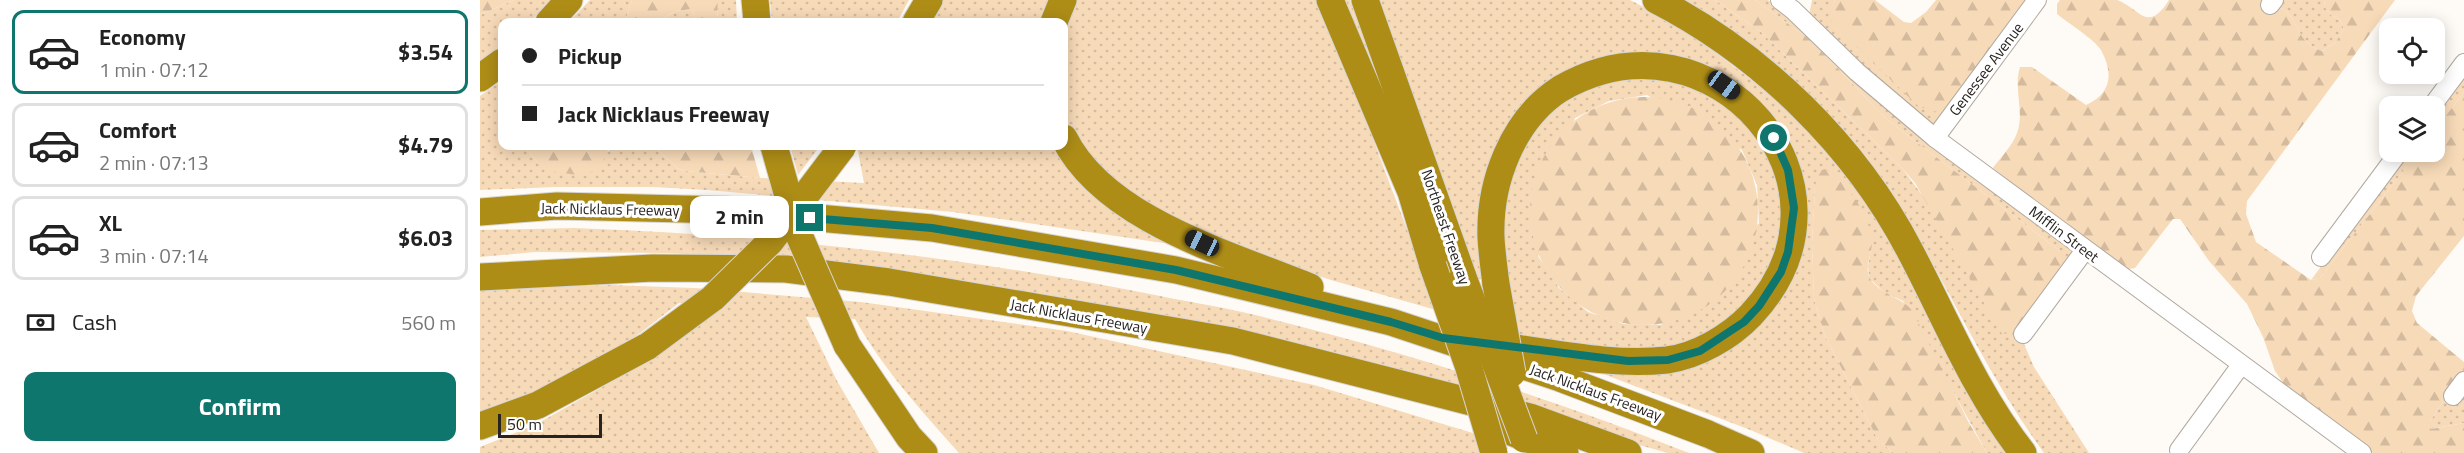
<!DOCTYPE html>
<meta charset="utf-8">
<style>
:root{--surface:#fff;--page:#f2f2f2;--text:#222;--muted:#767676;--line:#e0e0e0;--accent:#0f766e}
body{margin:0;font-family:"Titillium Web",sans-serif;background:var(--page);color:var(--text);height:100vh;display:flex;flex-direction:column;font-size:22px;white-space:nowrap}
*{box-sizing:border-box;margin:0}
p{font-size:20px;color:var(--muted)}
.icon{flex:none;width:33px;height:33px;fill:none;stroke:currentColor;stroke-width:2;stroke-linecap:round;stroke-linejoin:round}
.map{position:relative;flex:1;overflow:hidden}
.panel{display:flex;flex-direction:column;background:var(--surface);width:480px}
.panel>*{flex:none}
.guide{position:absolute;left:18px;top:18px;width:570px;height:132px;border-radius:12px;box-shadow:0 3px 15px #0003;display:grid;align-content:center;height:132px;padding:0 24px;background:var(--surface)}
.tools{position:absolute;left:1899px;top:18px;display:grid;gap:12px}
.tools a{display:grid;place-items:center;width:66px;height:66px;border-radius:12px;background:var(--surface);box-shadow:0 3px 15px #0003;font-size:30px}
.scale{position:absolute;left:18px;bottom:15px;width:104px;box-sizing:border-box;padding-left:6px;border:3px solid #262320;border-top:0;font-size:16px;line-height:21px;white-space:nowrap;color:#262320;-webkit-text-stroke:4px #fff;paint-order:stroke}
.end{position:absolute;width:27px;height:27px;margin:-14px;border:8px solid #0f766e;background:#fff;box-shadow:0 0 0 3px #fff}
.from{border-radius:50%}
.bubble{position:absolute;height:42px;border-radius:12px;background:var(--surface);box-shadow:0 3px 15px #0003;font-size:20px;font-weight:700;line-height:42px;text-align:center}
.car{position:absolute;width:18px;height:36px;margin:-18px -9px;border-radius:8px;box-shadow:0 0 4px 2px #0007;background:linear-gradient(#222 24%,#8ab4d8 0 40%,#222 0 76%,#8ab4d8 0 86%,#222 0)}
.guide b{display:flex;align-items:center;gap:21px;height:57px;font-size:22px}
.guide b+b{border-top:2px solid var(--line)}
.guide i{width:15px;height:15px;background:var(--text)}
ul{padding:10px 0 0;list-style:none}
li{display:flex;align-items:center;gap:18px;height:84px;margin:0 12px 9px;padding:0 12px;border:3px solid var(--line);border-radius:12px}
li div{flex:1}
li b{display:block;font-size:22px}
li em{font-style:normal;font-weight:700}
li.current{border-color:var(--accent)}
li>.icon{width:54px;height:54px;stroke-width:1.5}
.pay{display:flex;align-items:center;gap:15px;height:66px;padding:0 24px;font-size:22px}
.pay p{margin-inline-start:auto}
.action{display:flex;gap:12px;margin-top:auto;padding:12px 24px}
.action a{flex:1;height:69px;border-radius:12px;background:var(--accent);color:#fff;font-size:24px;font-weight:700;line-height:69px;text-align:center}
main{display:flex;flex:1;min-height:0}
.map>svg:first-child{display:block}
</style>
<main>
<section class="panel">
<ul>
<li class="current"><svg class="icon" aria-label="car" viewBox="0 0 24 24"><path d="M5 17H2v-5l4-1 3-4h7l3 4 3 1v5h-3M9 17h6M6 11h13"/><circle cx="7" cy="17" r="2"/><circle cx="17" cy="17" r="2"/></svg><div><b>Economy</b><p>1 min · 07:12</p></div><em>$3.54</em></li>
<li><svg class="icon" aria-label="car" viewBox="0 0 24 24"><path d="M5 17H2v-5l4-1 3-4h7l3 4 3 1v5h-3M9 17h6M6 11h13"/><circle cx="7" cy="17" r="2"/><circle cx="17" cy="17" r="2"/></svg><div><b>Comfort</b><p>2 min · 07:13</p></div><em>$4.79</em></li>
<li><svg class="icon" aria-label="car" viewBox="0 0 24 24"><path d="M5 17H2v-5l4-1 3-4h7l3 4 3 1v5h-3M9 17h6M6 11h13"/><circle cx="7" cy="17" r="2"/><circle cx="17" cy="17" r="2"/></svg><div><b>XL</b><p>3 min · 07:14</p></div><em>$6.03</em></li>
</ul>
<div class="pay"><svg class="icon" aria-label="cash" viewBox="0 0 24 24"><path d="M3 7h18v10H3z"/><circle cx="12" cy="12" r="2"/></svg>Cash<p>560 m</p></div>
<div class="action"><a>Confirm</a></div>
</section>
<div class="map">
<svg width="1984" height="453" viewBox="0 0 1984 453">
<defs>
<pattern id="grass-dots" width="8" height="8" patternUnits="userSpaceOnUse" patternTransform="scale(1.5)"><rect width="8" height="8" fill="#f7dab8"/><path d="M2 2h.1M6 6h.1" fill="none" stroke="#d4bb9e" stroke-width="1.8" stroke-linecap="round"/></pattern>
<pattern id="forest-firs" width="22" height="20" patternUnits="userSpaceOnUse" patternTransform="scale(1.5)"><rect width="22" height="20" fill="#f7dab8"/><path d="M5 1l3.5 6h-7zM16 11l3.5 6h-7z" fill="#d4bb9e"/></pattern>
</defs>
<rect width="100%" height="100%" fill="#fefbf7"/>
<g fill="url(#grass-dots)" fill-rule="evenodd">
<path d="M34,0h39l-24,22h-27v25l-22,17v-49z"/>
<path d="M110,0h42l-6,18 -4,4h-53z"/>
<path d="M238,0h18l1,22h-20z"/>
<path d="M290,0h139l-12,22h-125z"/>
<path d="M457,0h116l-8,22h-120z"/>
<path d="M595,0h241c28,50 45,105 64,158 19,51 39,101 56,152l-105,-30 -62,-20 -35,-13 -106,-52 -54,-53 -10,-27v-89z"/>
<path d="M857,0h13l26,69 -6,2z"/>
<path d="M897,0h253l49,25 96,73 41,39 49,60 147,256h-25l-84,-152 -19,-9 -15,-14 -1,-12 4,-22 -57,-56 -3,54 2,57 11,37 53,104 16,13h-90l-56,-24 -150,-57 19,-2 146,-56 28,-159 -102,-93 -161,45 -39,175 -12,-4z"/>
<path d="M1204,0h31l46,32 141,136 118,159 4,17 10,23 55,86h-45c-54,-74 -92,-157 -137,-236 -52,-90 -134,-166 -223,-217z"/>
<path d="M1275,0h13l39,30 97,94 171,127 -9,13 -6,-13 -149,-113 -27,-21 -73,-77z"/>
<path d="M1332,0h23l-4,10 114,102 -8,12h-10l-8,-4 -110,-104z"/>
<path d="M1800,0h45l-1,6 7,9 9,5 4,9 -9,14 -13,8c-26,-8 -21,-29 -40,-43l-11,4z"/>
<path d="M212,9l5,13h-41l20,-11z"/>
<path d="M1162,73l65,14 59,55 19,60 -7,53 -46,67 -59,27 -54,2 -103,-16 -16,-118 25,-82 45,-40zM1167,95l95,55 15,35 2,38 -98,102 -37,-1 -36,-12 -29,-24 -21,-32 37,-138 34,-17z"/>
<path d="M1984,74v18l-29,38v-16z"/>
<path d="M22,80v66h22l14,17 71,-12 1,-5h44l23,22 8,3 75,7 104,5 -7,-37h200l113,98 -217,-32 -246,-22 -54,-3h-98l-75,3v-94z"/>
<path d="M310,146h30l-22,29z"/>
<path d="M1926,152h12l-98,126 -9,2z"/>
<path d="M94,228c193,7 385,28 576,66 33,7 68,12 101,20 149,36 296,83 438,139h-21l-133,-37 -642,-143 -222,-20 -136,-1 -55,5v-27z"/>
<path d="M130,285l85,3 166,14 206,29 247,54 162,49 6,19h-523c-38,-43 -76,-84 -104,-134l-49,-2 30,62 43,74h-399v-6l55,-22 115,-65 62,-54 -33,-3 -61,47 -138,70v-131z"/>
<path d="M1984,371v52l-34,6v-8z"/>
</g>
<g fill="url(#forest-firs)">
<path d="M0,0h34l-34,15z"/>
<path d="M152,0h86l-1,22h-20l-5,-13 -16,2 -20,11h-34l4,-4z"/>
<path d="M1235,0h40l56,40 73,77 27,21 149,113 4,5 2,8 -46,63 -7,6 -11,1 -87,-151 -13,-15 -141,-136z"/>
<path d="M1355,0h40l29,22 7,1 15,-11 10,-12h94l-85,112 -16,-1 -12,-6 -85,-82 -2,-13z"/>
<path d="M1580,0c13,0 46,0 57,0 24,9 30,34 52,0h99l3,12 11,-4c19,14 14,35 40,43l13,-8 9,-14 -4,-9 -9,-5 -7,-9 1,-6h70l-148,201 -1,13 10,28 55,38 9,-2 98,-126h16l1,-22 29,-38v144l-48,60 -4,15 5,12 47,39v9l-34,50 1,8 33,-6v30h-91l-80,-56 -18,-26 -12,-34 -16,-33 -38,-43 -29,-42h-7l-38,49 -11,2 -131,-102c7,-10 20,-23 24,-35 8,-21 -4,-44 3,-66h12l54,38c25,-11 28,-31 15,-55 -7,-11 -33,-27 -44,-36v-10z"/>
<circle cx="1164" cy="211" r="114"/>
<path d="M44,146h86l-10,21 -16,9 -34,-5 -12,-8z"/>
<path d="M174,146h97l9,32 -75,-7 -8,-3z"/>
<path d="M1346,169c23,18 44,44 46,74 0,11 -9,26 -1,37 10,14 29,17 41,30l57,113 18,30h-93l-16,-13 -53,-104 -11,-37 -2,-57 3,-54 2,-14 4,-4z"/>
</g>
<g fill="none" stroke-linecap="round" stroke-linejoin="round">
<defs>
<g id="minor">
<path d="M1300,0l13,10 64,62 78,66 427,315"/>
<path d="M1790,5l4,-5"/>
<path d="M1952,106l32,-43"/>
<path d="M1455,138l102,-138"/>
<path d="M1841,257l78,-105"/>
<path d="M1543,334l62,-84"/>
<path d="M1973,396l11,-15"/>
<path d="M1699,450l62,-85"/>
</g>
<g id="highway">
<path d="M275,0l2,22"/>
<path d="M850,0l81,192 22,74"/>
<path d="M885,0l98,277"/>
<path d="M1176,0c105,54 199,145 254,251 36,68 65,141 113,202"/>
<path d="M69,22l20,-22"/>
<path d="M436,22l13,-22"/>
<path d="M574,22l9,-22"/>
<path d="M0,78l22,-16"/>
<path d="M584,138c41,82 166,116 246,149"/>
<path d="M0,212l77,-6 169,4 206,18 244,42 215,52 169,56 148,56 43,19"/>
<path d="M0,277l173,-9 133,1 103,13 344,59 297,76 98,36"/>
<path d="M1016,284c-2,-15 -4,-30 -5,-46 -2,-55 21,-118 69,-149 153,-89 313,96 191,226 -21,22 -54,41 -84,45 -55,6 -112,-7 -166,-14"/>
<path d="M367,345l62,92 15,16"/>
<path d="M0,426l58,-21 110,-59"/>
<path d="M1023,429l62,24"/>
</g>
</defs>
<use href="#minor" stroke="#b1aaa1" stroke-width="20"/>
<use href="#highway" stroke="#d8d7d7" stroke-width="29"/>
<use href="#minor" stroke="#fff" stroke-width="18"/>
<use href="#highway" stroke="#ae8d17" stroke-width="27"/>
<defs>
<g id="highway-bridge">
<path d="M294,146l25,89 48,110"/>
<path d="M953,266l35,99 26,88"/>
<path d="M983,277l61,162"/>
<path d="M1016,284l16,89"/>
<path d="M168,346l65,-48 57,-56 73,-96"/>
</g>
</defs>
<use href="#highway-bridge" stroke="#d8d7d7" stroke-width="29" stroke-linecap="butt"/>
<use href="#highway-bridge" stroke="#ae8d17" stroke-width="27"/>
</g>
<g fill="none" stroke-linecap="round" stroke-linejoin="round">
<path stroke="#0f766e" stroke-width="8" d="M330,218l122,10 244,42 215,52 52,16 185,23 40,-1 32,-9 44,-29 15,-16 22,-34 7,-20 6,-44 -6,-38 -14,-32"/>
</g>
<g text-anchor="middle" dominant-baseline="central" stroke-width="6" stroke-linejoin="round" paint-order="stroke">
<g font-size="15" fill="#262320" stroke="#fff">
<text transform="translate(1506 69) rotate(-53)">Genessee Avenue</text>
<text transform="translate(130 209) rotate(1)">Jack Nicklaus Freeway</text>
<text transform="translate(966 227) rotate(71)">Northeast Freeway</text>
<text transform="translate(1584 234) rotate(37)">Mifflin Street</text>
<text transform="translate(599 316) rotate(10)">Jack Nicklaus Freeway</text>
<text transform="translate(1116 392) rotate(20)">Jack Nicklaus Freeway</text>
</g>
</g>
</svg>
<div class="tools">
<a><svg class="icon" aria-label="locate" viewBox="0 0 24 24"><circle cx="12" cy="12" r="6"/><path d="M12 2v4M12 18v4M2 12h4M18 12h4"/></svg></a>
<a><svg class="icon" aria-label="layers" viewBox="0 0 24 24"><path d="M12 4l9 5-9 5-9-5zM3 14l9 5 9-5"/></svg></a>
</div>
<div class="scale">50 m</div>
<i class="end from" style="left:1294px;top:138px"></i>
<i class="end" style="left:330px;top:218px"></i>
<div class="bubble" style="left:210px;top:196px;width:99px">2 min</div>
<i class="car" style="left:1244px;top:85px;rotate:126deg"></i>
<i class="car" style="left:722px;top:243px;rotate:295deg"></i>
<div class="guide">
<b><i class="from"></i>Pickup</b>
<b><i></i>Jack Nicklaus Freeway</b>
</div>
</div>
</main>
